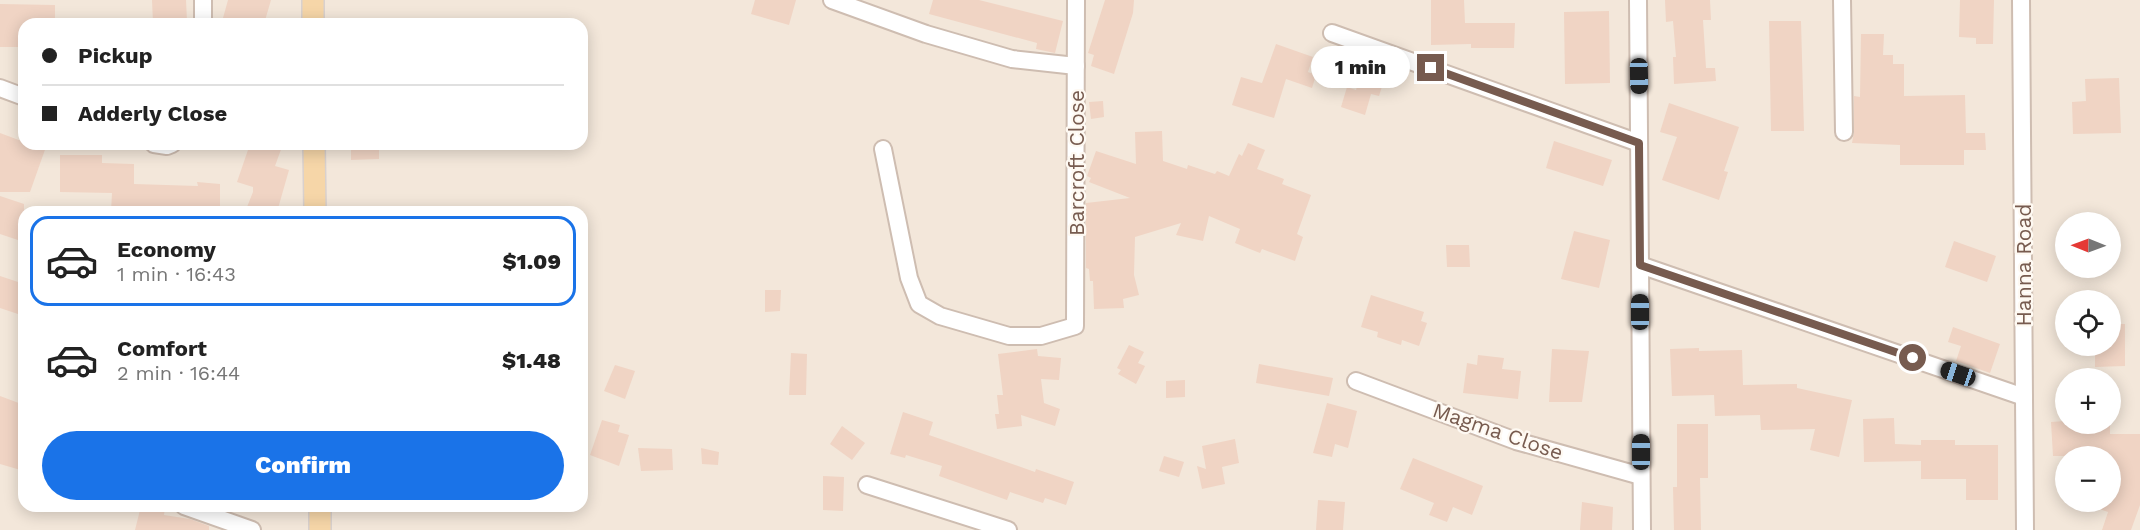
<!DOCTYPE html>
<meta charset="utf-8">
<style>
:root{--surface:#fff;--page:#f6f6f6;--text:#222;--muted:#767676;--line:#e0e0e0;--accent:#1a73e8}
body{margin:0;font-family:"Work Sans",sans-serif;background:var(--page);color:var(--text);height:100vh;display:flex;flex-direction:column;font-size:22px;white-space:nowrap}
*{box-sizing:border-box;margin:0}
p{font-size:20px;color:var(--muted)}
.icon{flex:none;width:33px;height:33px;fill:none;stroke:currentColor;stroke-width:2;stroke-linecap:round;stroke-linejoin:round}
.map{position:relative;flex:1;overflow:hidden}
.details{position:absolute;left:18px;top:206px;width:570px;height:306px;display:flex;flex-direction:column;background:var(--surface);border-radius:18px;box-shadow:0 3px 15px #0003}
.details>*{flex:none}
.banner{position:absolute;left:18px;top:18px;width:570px;height:132px;border-radius:18px;box-shadow:0 3px 15px #0003;display:grid;align-content:center;height:132px;padding:0 24px;background:var(--surface)}
.needle{width:39px;rotate:271deg}
.buttons{position:absolute;left:2055px;top:212px;display:grid;gap:12px}
.buttons a{display:grid;place-items:center;width:66px;height:66px;border-radius:50%;background:var(--surface);box-shadow:0 3px 15px #0003;font-size:30px}
.end{position:absolute;width:27px;height:27px;margin:-14px;border:8px solid #775b4f;background:#fff;box-shadow:0 0 0 3px #fff}
.from{border-radius:50%}
.bubble{position:absolute;height:42px;border-radius:21px;background:var(--surface);box-shadow:0 3px 15px #0003;font-size:20px;font-weight:800;line-height:42px;text-align:center}
.car{position:absolute;width:18px;height:36px;margin:-18px -9px;border-radius:8px;box-shadow:0 0 4px 2px #0007;background:linear-gradient(#222 24%,#8ab4d8 0 40%,#222 0 76%,#8ab4d8 0 86%,#222 0)}
.banner b{display:flex;align-items:center;gap:21px;height:57px;font-size:22px}
.banner b+b{border-top:2px solid var(--line)}
.banner i{width:15px;height:15px;background:var(--text)}
ul{padding:10px 0 0;list-style:none}
li{display:flex;align-items:center;gap:18px;height:90px;margin:0 12px 9px;padding:0 12px;border:3px solid transparent;border-radius:18px}
li div{flex:1}
li b{display:block;font-size:22px}
li em{font-style:normal;font-weight:800}
li.selected{border-color:var(--accent)}
li>.icon{width:54px;height:54px;stroke-width:1.5}
.cta{display:flex;gap:12px;margin-top:auto;padding:12px 24px}
.cta a{flex:1;height:69px;border-radius:36px;background:var(--accent);color:#fff;font-size:24px;font-weight:800;line-height:69px;text-align:center}
.map>svg:first-child{display:block}
</style>
<div class="map">
<svg width="2140" height="530" viewBox="0 0 2140 530">
<rect width="100%" height="100%" fill="#fcf5eb"/>
<path fill="#f3e7da" fill-rule="evenodd" d="M0,0h2140v530h-2140zM24,24h558v120h-558zM24,212h558v294h-558zM2066,222h44v45h-44zM2066,300h44v45h-44zM2066,378h44v45h-44zM2066,456h44v45h-44z"/>
<g fill="#f0d4c4">
<path d="M152,0h34l1,21 -34,2z"/>
<path d="M228,0h43l-7,24h-19l-22,-6z"/>
<path d="M755,0h41l-7,25 -38,-11z"/>
<path d="M933,0h46l84,21 -8,32 -19,-4 1,-6 -108,-29z"/>
<path d="M1105,0h29l-1,13 -19,61 -23,-8 3,-11 -6,-2z"/>
<path d="M1431,0h33l1,23h50l-1,25h-43v-4l-40,1z"/>
<path d="M1665,0h45l1,20h-8l3,48h9l1,13 -42,3 -1,-27h3l-3,-36 -7,1z"/>
<path d="M1960,0h34l-1,44h-17v-6l-17,-1z"/>
<path d="M0,4l55,1v19h-31v23h-24z"/>
<path d="M1609,11l1,72 -45,1 -1,-72z"/>
<path d="M1769,21h32l3,110h-33z"/>
<path d="M1861,34h23l-1,21h10v9h11v32l61,-1 1,38h19l1,17h-22v15h-64v-20l-48,-2 2,-11v-36l6,1z"/>
<path d="M1276,44l37,13 -5,15 8,3 -4,13 -26,-9 -12,39 -42,-13 9,-28 21,6z"/>
<path d="M1361,74l23,6 -5,16 -8,-2 -6,21 -24,-8 6,-20 9,3z"/>
<path d="M2119,78l2,55 -48,1 -1,-32 14,-1 -1,-22z"/>
<path d="M1103,101l1,16 -13,2 -2,-17z"/>
<path d="M1669,103l70,24 -15,44 4,1 -9,28 -57,-20 15,-43 -17,-5z"/>
<path d="M1162,131l1,30 24,8 1,-4 27,9 2,-3 12,5 10,-22 3,2 6,-13 17,7 -8,19 27,10 -2,5 29,11 -14,39 6,3 -8,24 -33,-12 -2,4 -25,-10 5,-14 -31,-13 -6,25 -27,-6 5,-12 -46,14 -1,38 5,20 -16,4 1,9 -30,1 -1,-28h-3l-1,-12 -3,-1v-65l44,-5 -41,-16 2,-4 -4,-2 9,-25 40,13 -1,-32z"/>
<path d="M0,133l24,9v2h23l-17,48h-30z"/>
<path d="M1554,141l58,19 -9,26 -57,-18z"/>
<path d="M250,144h33l-8,22 14,4 -12,42h-32l8,-20v-5l-16,-5z"/>
<path d="M351,144h28v15l-28,1z"/>
<path d="M60,155h42v8l32,1v20l64,2 -1,-4 23,2v28h-109l1,-19 -52,-1z"/>
<path d="M0,196l24,8v38l-24,-8z"/>
<path d="M1574,231l36,9 -11,48 -38,-9z"/>
<path d="M1954,241l42,15 -9,26 -42,-15z"/>
<path d="M1446,245h23l1,22h-23z"/>
<path d="M0,276l24,8v32l-24,-8z"/>
<path d="M765,290h16l-1,21 -15,1z"/>
<path d="M1371,295l53,17 -3,9 6,2 -8,23 -17,-6 -1,5 -24,-8 1,-5 -17,-5z"/>
<path d="M2110,324h15v42l-30,1v-22h15z"/>
<path d="M1953,327l47,17 -10,29 -34,-12 5,-15 -13,-4z"/>
<path d="M1129,345l15,7 -6,11 7,3 -9,18 -18,-10 3,-4 -4,-2z"/>
<path d="M1699,348v3l43,-1 1,35 54,-1v4l55,12 -13,57 -29,-7 5,-21 -54,1 -1,-15 -45,1 -1,-21 -42,1 -2,-47z"/>
<path d="M1037,349l1,7 23,2 -2,22 -18,-1 3,24 16,6 -5,17 -34,-11 1,11 -25,3 -2,-15h4l-2,-19h6l-5,-41z"/>
<path d="M1552,349l37,2 -7,51h-33z"/>
<path d="M791,353l16,1 -1,41h-17z"/>
<path d="M1478,355l26,3 -2,11 19,2 -3,28 -55,-6 4,-30 10,2z"/>
<path d="M1259,364l74,14 -4,18 -73,-13z"/>
<path d="M615,365l20,6 -10,28 -21,-8z"/>
<path d="M1185,380v17l-19,1v-17z"/>
<path d="M0,396l24,9v66l-24,-7z"/>
<path d="M1327,403l30,8 -9,37 -13,-4 -3,13 -19,-4z"/>
<path d="M903,412l30,10 -4,13 106,37 1,-3 38,13 -8,23 -21,-7 -2,5 -33,-11 -3,8 -68,-24 3,-10 -36,-11 -1,3 -15,-4z"/>
<path d="M1894,418l1,26 26,1v-5h34v5h43v55h-32v-21h-45v-18l-57,1 -1,-43z"/>
<path d="M602,420l18,5 -2,7 11,3 -10,31 -29,-11z"/>
<path d="M2066,421v2h44v11h30v71l-9,25h-29l6,-18 -26,-9 1,-2h27v-45h-57l-2,-34z"/>
<path d="M1677,424h31v54h-8l1,52h-27l-1,-43h4z"/>
<path d="M842,426l23,17 -13,17 -22,-16z"/>
<path d="M1235,439l4,24 -17,4 3,17 -23,5 -5,-23 9,3 -4,-23z"/>
<path d="M638,448l34,1 1,21 -32,1z"/>
<path d="M701,448l18,4 -1,13 -16,-1z"/>
<path d="M1164,456l20,6 -5,15 -20,-6z"/>
<path d="M1413,458l70,28 -11,29 -19,-8 -6,15 -18,-7 5,-12 -34,-14z"/>
<path d="M823,476l21,1 -1,34 -20,-1z"/>
<path d="M1318,500l27,2 -2,28h-27z"/>
<path d="M1582,502l31,5 -1,23h-32z"/>
<path d="M141,506l24,1 -1,8 26,4 19,7v4h-74z"/>
</g>
<g fill="none" stroke-linecap="round" stroke-linejoin="round">
<defs>
<g id="minor">
<path d="M832,0l94,34 86,25 64,7"/>
<path d="M1638,0l4,530"/>
<path d="M1842,0l2,132"/>
<path d="M2021,0l4,530"/>
<path d="M203,24v-24"/>
<path d="M1332,33l307,110"/>
<path d="M0,88l24,9"/>
<path d="M154,144l13,2 5,-2"/>
<path d="M883,149l26,129 10,26 21,12 69,20h32l34,-10 1,-326"/>
<path d="M1640,265l384,132"/>
<path d="M1356,381l160,60 125,35"/>
<path d="M867,485l141,45"/>
<path d="M184,506l68,24"/>
</g>
<g id="major">
<path d="M313,0v24"/>
<path d="M314,144l1,68"/>
<path d="M320,506v24"/>
</g>
</defs>
<use href="#minor" stroke="#cebdb1" stroke-width="20"/>
<use href="#major" stroke="#d9d1ce" stroke-width="24"/>
<use href="#minor" stroke="#fff" stroke-width="16"/>
<use href="#major" stroke="#f6d6a8" stroke-width="21"/>
</g>
<g fill="none" stroke-linecap="round" stroke-linejoin="round">
<path stroke="#775b4f" stroke-width="8" d="M1431,68l208,75 1,122 273,93"/>
</g>
<g text-anchor="middle" dominant-baseline="central" stroke-width="4.5" stroke-linejoin="round" paint-order="stroke">
<g font-size="21" fill="#775b4f" stroke="#fef9f2">
<text transform="translate(1076 163) rotate(-90)">Barcroft Close</text>
<text transform="translate(2023 265) rotate(-90)">Hanna Road</text>
<text transform="translate(1498 431) rotate(19)">Magma Close</text>
</g>
</g>
</svg>
<div class="buttons">
<a><svg class="needle" viewBox="-14 -14 28 28"><path d="M0-13l5 13h-10z" fill="#e53935"/><path d="M0 13l5-13h-10z" fill="#767676"/></svg></a>
<a><svg class="icon" aria-label="locate" viewBox="0 0 24 24"><circle cx="12" cy="12" r="6"/><path d="M12 2v4M12 18v4M2 12h4M18 12h4"/></svg></a>
<a>+</a>
<a>−</a>
</div>
<i class="end from" style="left:1913px;top:358px"></i>
<i class="end" style="left:1431px;top:68px"></i>
<div class="bubble" style="left:1311px;top:46px;width:99px">1 min</div>
<i class="car" style="left:1639px;top:76px;rotate:179deg"></i>
<i class="car" style="left:1640px;top:312px;rotate:0deg"></i>
<i class="car" style="left:1958px;top:374px;rotate:289deg"></i>
<i class="car" style="left:1641px;top:452px;rotate:0deg"></i>
<div class="banner">
<b><i class="from"></i>Pickup</b>
<b><i></i>Adderly Close</b>
</div>
<section class="details">
<ul>
<li class="selected"><svg class="icon" aria-label="car" viewBox="0 0 24 24"><path d="M5 17H2v-5l4-1 3-4h7l3 4 3 1v5h-3M9 17h6M6 11h13"/><circle cx="7" cy="17" r="2"/><circle cx="17" cy="17" r="2"/></svg><div><b>Economy</b><p>1 min · 16:43</p></div><em>$1.09</em></li>
<li><svg class="icon" aria-label="car" viewBox="0 0 24 24"><path d="M5 17H2v-5l4-1 3-4h7l3 4 3 1v5h-3M9 17h6M6 11h13"/><circle cx="7" cy="17" r="2"/><circle cx="17" cy="17" r="2"/></svg><div><b>Comfort</b><p>2 min · 16:44</p></div><em>$1.48</em></li>
</ul>
<div class="cta"><a>Confirm</a></div>
</section>
</div>
